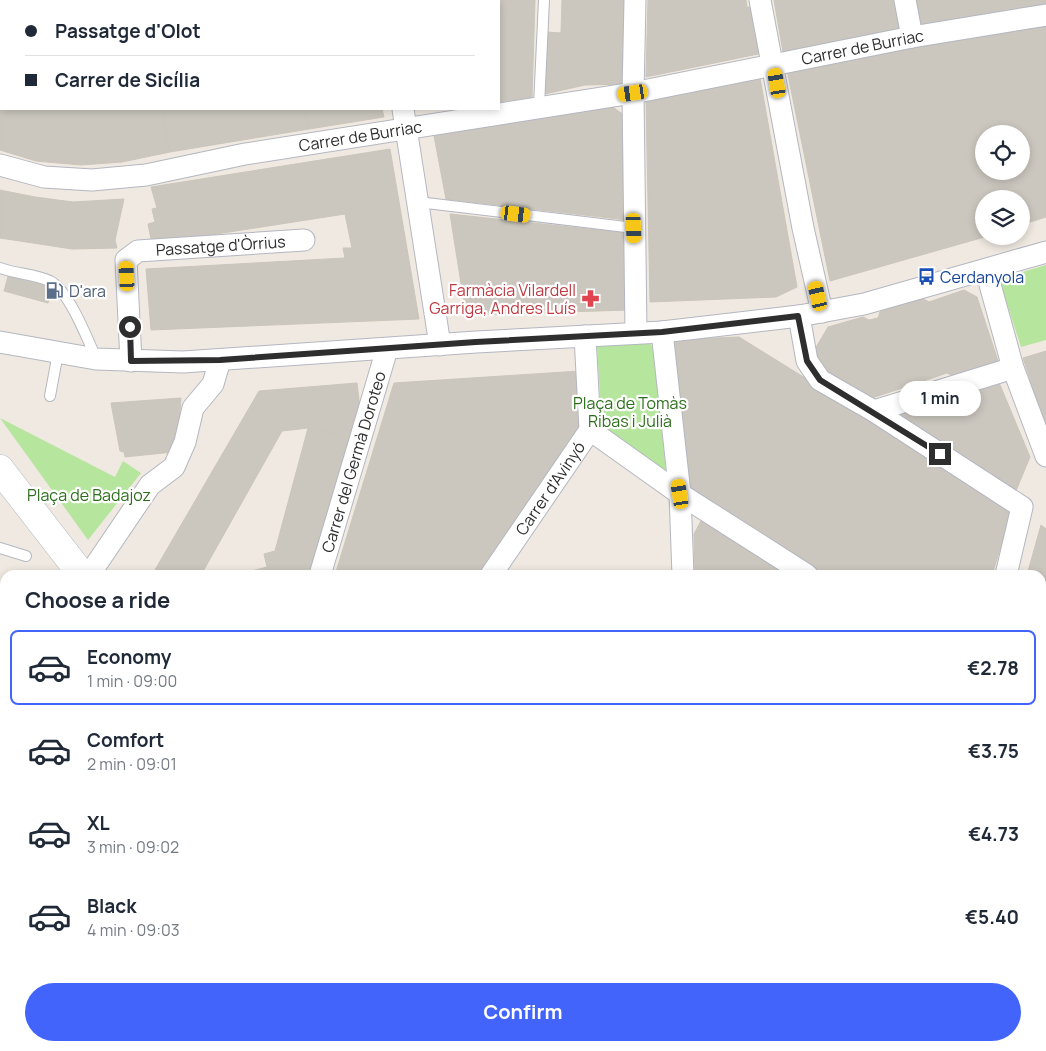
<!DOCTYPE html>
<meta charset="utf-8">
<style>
:root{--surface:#fff;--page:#f2f2f3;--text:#1f2937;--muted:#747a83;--line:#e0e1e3;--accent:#4264fb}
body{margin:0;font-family:Manrope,sans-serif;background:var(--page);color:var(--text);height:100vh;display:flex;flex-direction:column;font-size:19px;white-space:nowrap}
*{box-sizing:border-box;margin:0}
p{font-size:16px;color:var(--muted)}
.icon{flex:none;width:28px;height:28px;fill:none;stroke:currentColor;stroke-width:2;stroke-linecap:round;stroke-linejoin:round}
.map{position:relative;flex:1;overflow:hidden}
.panel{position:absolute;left:0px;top:570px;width:1046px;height:481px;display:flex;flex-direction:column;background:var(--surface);border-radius:15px 15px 0 0;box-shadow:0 2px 8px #0003}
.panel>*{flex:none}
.hud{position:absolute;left:0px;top:0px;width:500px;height:110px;box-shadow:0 2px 8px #0003;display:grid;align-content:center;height:110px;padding:0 25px;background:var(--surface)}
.fabs{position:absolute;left:975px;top:125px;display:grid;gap:10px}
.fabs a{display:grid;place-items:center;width:55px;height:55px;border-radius:50%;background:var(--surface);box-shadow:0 2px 8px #0003;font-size:25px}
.end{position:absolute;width:22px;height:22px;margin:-11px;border:6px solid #2e2e2e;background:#fff;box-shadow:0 0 0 2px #fff}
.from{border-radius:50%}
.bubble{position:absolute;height:35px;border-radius:18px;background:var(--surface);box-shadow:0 2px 8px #0003;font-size:16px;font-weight:700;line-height:35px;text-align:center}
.car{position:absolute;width:15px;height:30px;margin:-15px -8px;border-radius:6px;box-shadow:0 0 4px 1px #0007;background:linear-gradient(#f5c518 24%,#345 0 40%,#f5c518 0 76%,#345 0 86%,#f5c518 0)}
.hud b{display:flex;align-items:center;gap:18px;height:48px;font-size:19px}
.hud b+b{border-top:1px solid var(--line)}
.hud i{width:12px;height:12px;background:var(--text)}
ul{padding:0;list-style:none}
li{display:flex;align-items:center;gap:15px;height:75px;margin:0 10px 8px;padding:0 15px;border:2px solid transparent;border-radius:8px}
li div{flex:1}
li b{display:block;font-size:19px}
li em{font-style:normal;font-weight:700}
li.active{border-color:var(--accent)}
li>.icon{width:45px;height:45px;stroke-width:1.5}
h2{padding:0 25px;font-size:22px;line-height:60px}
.action{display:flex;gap:10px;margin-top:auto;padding:10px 25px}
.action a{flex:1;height:58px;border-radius:30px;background:var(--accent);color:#fff;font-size:20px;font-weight:700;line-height:58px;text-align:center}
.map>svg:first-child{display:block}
</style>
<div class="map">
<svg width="1046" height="1051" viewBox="0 0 1046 1051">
<rect width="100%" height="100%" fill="#efe9e1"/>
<g fill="#b6e59e">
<path d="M1046,265v75l-25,7 -22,-68z"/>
<path d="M649,341l5,9 12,122 -64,-43 -5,-83z"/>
<path d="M0,418l115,59 8,-16 18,12 -53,67z"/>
<path d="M5,834v212h230l1,5h-236v-210z"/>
</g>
<path fill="#c9ec9a" d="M0,681l5,6v115l-5,8z"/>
<g fill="#cbc7bf" stroke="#cbc5ba" fill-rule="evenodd">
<path d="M0,0h143l-142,1v108h161l8,43 -48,10 -41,3 -45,-4 -36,-11z"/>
<rect x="143" y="0" width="141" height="1"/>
<rect x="284" y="0" width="76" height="1"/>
<path d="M406,0h129l-3,97 -33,5v-101z"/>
<path d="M562,0h62l-2,52h7l-1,32 -43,1 -40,9 2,-62 14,1z"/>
<path d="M648,0h98l1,7 7,1 9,45 -117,24z"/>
<path d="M774,0h123l6,30 -120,22z"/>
<path d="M913,0h133v5l-128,22z"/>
<path d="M1046,25v192l-25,8v-26h-37v37h4l-158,45 -43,-211zM984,134h37v37h-37z"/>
<path d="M760,78l37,209 -21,10 -126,5 -4,-202z"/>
<path d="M611,106l13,9 3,105 -181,-21 -12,-63z"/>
<path d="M162,109h143l4,20 -139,23z"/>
<path d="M305,109h77l2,8 -75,12z"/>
<path d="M390,149l29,170 -268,11 -5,-61 199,-11 -2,-10h9l-7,-34 -193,30 -4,-20 7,-2 -3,-13 5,-1 -6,-21z"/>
<path d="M0,190l35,7 38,5 51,-3 -9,41 2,8 -45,1 -72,-11z"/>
<path d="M450,214l175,19 5,77 -164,5z"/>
<path d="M9,273l44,11 -5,19 -44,-12z"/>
<path d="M964,290l13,7 21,64 -43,16 -8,-4 -78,26 -50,-31 -4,-19 13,-22 35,-10 6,3 9,-2 2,-6 42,-14 7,4z"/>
<path d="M739,337l274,170 -21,68h-170l-131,-87 -21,-148z"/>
<path d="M1046,351v77l-23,-70z"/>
<path d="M580,371l4,57 -100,147h-149l59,-192z"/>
<path d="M998,380l32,77 -15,36 -115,-75 -2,-5z"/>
<path d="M357,383l3,26 -8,29 -44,-10 -26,3 -81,144h-49l107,-184z"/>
<path d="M181,398l-4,49 -4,5 -48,5 -1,-5 -4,-1 -9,-48z"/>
<path d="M308,428l44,10 -41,137h-67v-2l23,-6 -3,-13 11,-3z"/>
<path d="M701,521l86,54h-92l-1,-41z"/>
<path d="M1041,525l5,4v453l-5,-3v-404h-14z"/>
<path d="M1041,1021l5,3v12l-5,8z"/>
<path d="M470,1046h231l2,5h-232z"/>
<path d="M837,1046h40l-3,5h-40z"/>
<path d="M877,1046h39v1l-3,4h-39z"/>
<path d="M931,1046h109l-3,5h-109z"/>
</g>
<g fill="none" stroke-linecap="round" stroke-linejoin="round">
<defs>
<g id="lane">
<path d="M539,106l5,-106"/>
<path d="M418,202l216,26"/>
<path d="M0,268c16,6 35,6 50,13 19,10 37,57 46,77"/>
<path d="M50,396l8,-43"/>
<path d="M0,548l26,8"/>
</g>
<g id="street">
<path d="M376,0l1,1"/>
<path d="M635,0l-2,93 3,240"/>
<path d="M760,0l43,228 19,84"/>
<path d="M905,0l7,37"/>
<path d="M403,109l37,236"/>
<path id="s1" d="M0,165l44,12 48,3 54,-5 99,-21 388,-61 279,-56 134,-22"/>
<path d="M986,270l27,98 33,88"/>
<path d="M799,316l8,45 13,19 54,31 148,96 -16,68"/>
<path d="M662,332l18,162 3,81"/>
<path d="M0,342l96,17 87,3 293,-20 186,-10 137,-16 65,-12 182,-52"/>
<path id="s2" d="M131,361l-5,-101 12,-9 166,-11"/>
<path d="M874,411l139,-43"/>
<path d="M590,430l90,64 127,81"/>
<path d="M89,575l61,-90 24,-18 11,-25 8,-34 20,-24 7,-24"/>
<path id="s3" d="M320,575l67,-226"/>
<path id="s4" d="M491,575l99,-145 -5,-94"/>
<path d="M1041,999l5,3"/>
<path d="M458,1046l1,5"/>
<path d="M721,1046l2,5"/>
<path d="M791,1046l7,5"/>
<path d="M829,1051l3,-5"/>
</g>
<g id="secondary">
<path d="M0,469l82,106"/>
<path d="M299,1046l1,5"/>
</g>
</defs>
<use href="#lane" stroke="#b4b7c1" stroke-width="12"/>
<use href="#street" stroke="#b4b7c1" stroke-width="23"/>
<use href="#secondary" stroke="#b4b7c1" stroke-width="29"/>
<use href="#lane" stroke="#fff" stroke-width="10"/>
<use href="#street" stroke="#fff" stroke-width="21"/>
<use href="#secondary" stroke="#fff" stroke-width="28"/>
</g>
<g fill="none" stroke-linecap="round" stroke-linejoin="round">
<path stroke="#2e2e2e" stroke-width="6" d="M130,327l1,34 89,-1 256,-18 186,-10 136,-16 9,45 13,19 120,74"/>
</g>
<defs>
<symbol id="bus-bare" viewBox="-9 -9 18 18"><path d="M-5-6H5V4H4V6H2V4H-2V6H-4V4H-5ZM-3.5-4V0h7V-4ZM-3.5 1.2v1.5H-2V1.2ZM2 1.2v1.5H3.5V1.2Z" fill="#1a4fb4" stroke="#fff" stroke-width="2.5" paint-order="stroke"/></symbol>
<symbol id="fuel-bare" viewBox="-9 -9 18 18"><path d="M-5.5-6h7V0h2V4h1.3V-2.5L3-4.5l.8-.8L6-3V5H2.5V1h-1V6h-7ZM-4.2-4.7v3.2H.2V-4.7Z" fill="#5c6f8a" stroke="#fff" stroke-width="2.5" paint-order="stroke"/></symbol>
<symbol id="pharmacy-bare" viewBox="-9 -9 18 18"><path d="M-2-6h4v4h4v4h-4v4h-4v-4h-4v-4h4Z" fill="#e0444e" stroke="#fff" stroke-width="2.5" paint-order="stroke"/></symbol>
</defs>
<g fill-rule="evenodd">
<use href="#bus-bare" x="914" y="264" width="25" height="25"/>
<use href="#fuel-bare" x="42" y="278" width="25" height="25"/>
<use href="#pharmacy-bare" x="578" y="286" width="25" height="25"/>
</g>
<g text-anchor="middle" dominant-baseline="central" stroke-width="4.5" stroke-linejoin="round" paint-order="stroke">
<g font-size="16" fill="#2e2e2e" stroke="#fff">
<text stroke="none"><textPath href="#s1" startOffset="876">Carrer de Burriac</textPath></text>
<text stroke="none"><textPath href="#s1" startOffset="366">Carrer de Burriac</textPath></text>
<text stroke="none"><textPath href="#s2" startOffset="199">Passatge d'Òrrius</textPath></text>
<text stroke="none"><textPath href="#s3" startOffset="118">Carrer del Germà Doroteo</textPath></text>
<text stroke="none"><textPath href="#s4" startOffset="105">Carrer d'Avinyó</textPath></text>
</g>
<g font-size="16" fill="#164399" stroke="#fff" text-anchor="start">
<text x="940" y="277">Cerdanyola</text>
</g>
<g font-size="16" fill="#be3a42" stroke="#fff" text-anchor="end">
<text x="576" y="290">Farmàcia Vilardell<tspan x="576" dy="18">Garriga, Andres Luís</tspan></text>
</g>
<g font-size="16" fill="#4e5e75" stroke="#fff" text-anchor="start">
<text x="69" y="291">D'ara</text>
</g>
<g font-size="16" fill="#2c6e1b" stroke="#fff">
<text x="630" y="403">Plaça de Tomàs<tspan x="630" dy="18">Ribas i Julià</tspan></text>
<text x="89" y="495">Plaça de Badajoz</text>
</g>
</g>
</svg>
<div class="fabs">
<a><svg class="icon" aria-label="locate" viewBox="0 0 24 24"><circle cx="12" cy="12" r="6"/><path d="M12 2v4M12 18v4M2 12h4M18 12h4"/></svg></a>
<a><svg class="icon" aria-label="layers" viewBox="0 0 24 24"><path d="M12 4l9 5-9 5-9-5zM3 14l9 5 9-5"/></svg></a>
</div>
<i class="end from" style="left:130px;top:327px"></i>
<i class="end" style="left:940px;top:454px"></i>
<div class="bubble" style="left:899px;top:381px;width:82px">1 min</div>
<i class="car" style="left:777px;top:83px;rotate:350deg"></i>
<i class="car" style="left:633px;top:93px;rotate:262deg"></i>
<i class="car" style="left:516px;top:214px;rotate:97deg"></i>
<i class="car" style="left:634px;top:228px;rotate:178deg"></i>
<i class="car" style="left:127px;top:276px;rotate:357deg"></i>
<i class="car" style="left:818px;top:296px;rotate:347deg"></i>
<i class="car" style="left:680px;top:494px;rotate:351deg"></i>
<div class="hud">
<b><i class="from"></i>Passatge d'Olot</b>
<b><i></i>Carrer de Sicília</b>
</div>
<section class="panel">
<h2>Choose a ride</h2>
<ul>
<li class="active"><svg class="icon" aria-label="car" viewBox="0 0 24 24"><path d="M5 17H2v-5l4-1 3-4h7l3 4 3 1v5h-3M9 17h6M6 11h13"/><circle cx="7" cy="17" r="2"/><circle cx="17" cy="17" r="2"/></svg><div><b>Economy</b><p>1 min · 09:00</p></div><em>€2.78</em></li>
<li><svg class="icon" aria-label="car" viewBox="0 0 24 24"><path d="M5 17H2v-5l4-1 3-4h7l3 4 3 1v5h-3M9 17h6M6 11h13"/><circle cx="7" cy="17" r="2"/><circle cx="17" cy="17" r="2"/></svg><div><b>Comfort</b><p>2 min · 09:01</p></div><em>€3.75</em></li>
<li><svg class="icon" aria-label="car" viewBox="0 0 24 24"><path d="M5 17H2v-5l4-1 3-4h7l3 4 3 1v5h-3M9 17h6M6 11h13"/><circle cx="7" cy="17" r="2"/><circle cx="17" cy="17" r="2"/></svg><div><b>XL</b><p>3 min · 09:02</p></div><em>€4.73</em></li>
<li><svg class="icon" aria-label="car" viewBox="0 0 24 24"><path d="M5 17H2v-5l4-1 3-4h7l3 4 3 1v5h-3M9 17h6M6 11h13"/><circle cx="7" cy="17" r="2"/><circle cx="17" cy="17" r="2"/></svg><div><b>Black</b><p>4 min · 09:03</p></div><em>€5.40</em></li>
</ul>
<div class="action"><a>Confirm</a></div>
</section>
</div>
